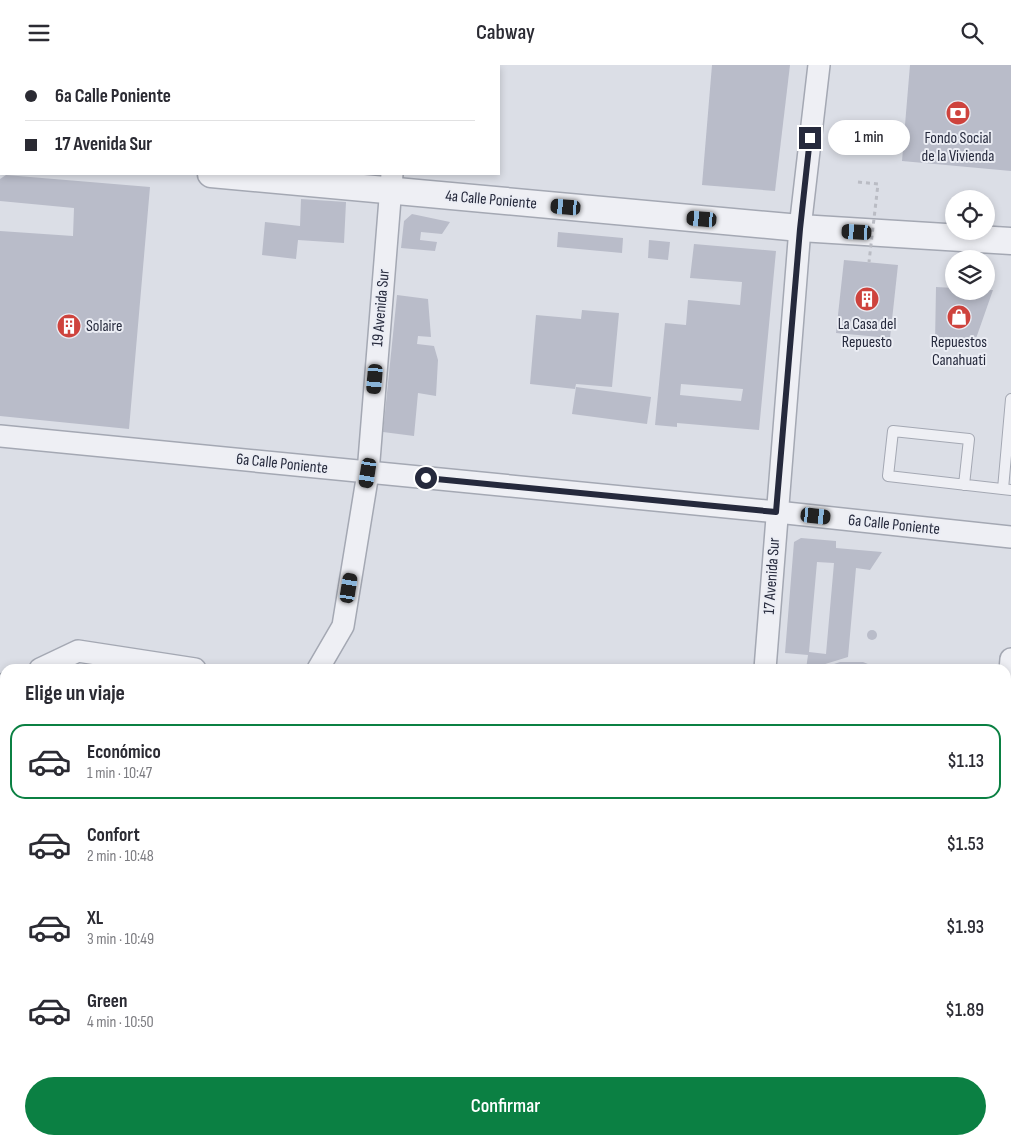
<!DOCTYPE html>
<html lang="es">
<meta charset="utf-8">
<style>
:root{--surface:#fff;--page:#f7f7f7;--text:#2b2b33;--muted:#7c7c81;--line:#e1e1e2;--accent:#0b8043}
body{margin:0;font-family:"Sofia Sans Condensed",sans-serif;background:var(--page);color:var(--text);height:100vh;display:flex;flex-direction:column;font-size:19px;white-space:nowrap}
*{box-sizing:border-box;margin:0}
p{font-size:16px;color:var(--muted)}
.icon{flex:none;width:28px;height:28px;fill:none;stroke:currentColor;stroke-width:2;stroke-linecap:round;stroke-linejoin:round}
.map{position:relative;flex:1;overflow:hidden}
.sheet{position:absolute;left:0px;top:599px;width:1011px;height:481px;display:flex;flex-direction:column;background:var(--surface);border-radius:15px 15px 0 0;box-shadow:0 2px 8px #0003}
.sheet>*{flex:none}
.top-card{position:absolute;left:0px;top:0px;width:500px;height:110px;box-shadow:0 2px 8px #0003;display:grid;align-content:center;height:110px;padding:0 25px;background:var(--surface)}
.tools{position:absolute;left:945px;top:125px;display:grid;gap:10px}
.tools a{display:grid;place-items:center;width:50px;height:50px;border-radius:50%;background:var(--surface);box-shadow:0 2px 8px #0003;font-size:25px}
.end{position:absolute;width:22px;height:22px;margin:-11px;border:6px solid #25293c;background:#fff;box-shadow:0 0 0 2px #fff}
.from{border-radius:50%}
.bubble{position:absolute;height:35px;border-radius:18px;background:var(--surface);box-shadow:0 2px 8px #0003;font-size:16px;font-weight:600;line-height:35px;text-align:center}
.car{position:absolute;width:15px;height:30px;margin:-15px -8px;border-radius:6px;box-shadow:0 0 4px 1px #0007;background:linear-gradient(#222 24%,#8ab4d8 0 40%,#222 0 76%,#8ab4d8 0 86%,#222 0)}
.top-card b{display:flex;align-items:center;gap:18px;height:48px;font-size:19px}
.top-card b+b{border-top:1px solid var(--line)}
.top-card i{width:12px;height:12px;background:var(--text)}
ul{padding:0;list-style:none}
li{display:flex;align-items:center;gap:15px;height:75px;margin:0 10px 8px;padding:0 15px;border:2px solid transparent;border-radius:15px}
li div{flex:1}
li b{display:block;font-size:19px}
li em{font-style:normal;font-weight:600}
li.on{border-color:var(--accent)}
li>.icon{width:45px;height:45px;stroke-width:1.5}
h2{padding:0 25px;font-size:22px;line-height:60px}
.cta{display:flex;gap:10px;margin-top:auto;padding:10px 25px}
.cta a{flex:1;height:58px;border-radius:30px;background:var(--accent);color:#fff;font-size:20px;font-weight:600;line-height:58px;text-align:center}
header{display:flex;justify-content:space-between;align-items:center;height:65px;padding:0 25px;background:var(--surface);font-size:22px;font-weight:600}
.map>svg:first-child{display:block}
</style>
<header><svg class="icon" aria-label="menu" viewBox="0 0 24 24"><path d="M4 6h16M4 12h16M4 18h16"/></svg>Cabway<svg class="icon" aria-label="search" viewBox="0 0 24 24"><circle cx="10" cy="10" r="6"/><path d="M15 15l6 6"/></svg></header>
<div class="map">
<svg width="1011" height="1079" viewBox="0 0 1011 1079">
<rect width="100%" height="100%" fill="#dbdee6"/>
<path fill="#cdd0db" d="M1,0h378l-378,1v48z"/>
<g fill="none" stroke-linecap="round" stroke-linejoin="round">
<g stroke="#95a4c7" stroke-width="6">
<path d="M0,770l5,-3"/>
<path d="M548,1075l1,4"/>
</g>
</g>
<g fill="#b9bcc9" fill-rule="evenodd">
<path d="M712,0h78l-15,126 -73,-6z"/>
<path d="M910,0h101v106l-109,-10z"/>
<path d="M6,110l144,12 -21,242 -129,-13v-185l73,5 1,-28 -74,-7v-22z"/>
<path d="M301,134l45,3 -2,41 -46,-3 -2,19 -34,-4 3,-33 35,4z"/>
<path d="M412,149l38,8 -8,12 -21,-2 -1,8 17,2 -2,9 -34,-3 3,-27z"/>
<path d="M558,167l65,6 -1,15 -65,-6z"/>
<path d="M649,175l21,2 -2,18 -20,-2z"/>
<path d="M694,179l82,7 -17,179 -82,-7v4l-22,-2 10,-102 21,2 2,-25 52,5 2,-23 -52,-4zM681,319l62,5 -2,12 -61,-6z"/>
<path d="M844,195l54,5 -8,73 -54,-5z"/>
<path d="M936,222l18,1v3l39,-1 -20,57 -38,-4z"/>
<path d="M397,230l31,4 3,38 -13,-1 -1,8 17,2 4,14 -2,36 -18,-3 -4,43 -31,-4z"/>
<path d="M582,245l37,3 -7,74 -36,-3 -1,5 -45,-5 6,-69 45,4z"/>
<path d="M576,322l75,10 -4,27 -75,-10z"/>
<path d="M801,473l35,3v7l46,4 -12,18 -14,-2 -8,89 -39,12h-3l2,-14 -23,-2 9,-111zM817,497l17,1 -8,91 -17,-2z"/>
<circle cx="872" cy="570" r="5"/>
<path d="M840,597h23l17,7h-61z"/>
</g>
<g fill="none" stroke-linecap="round" stroke-linejoin="round">
<defs>
<g id="service">
<path d="M964,420l5,-46 -76,-8 -5,45 123,14"/>
<path d="M1003,424l8,-90"/>
</g>
<g id="minor">
<path d="M403,1v-1"/>
<path d="M0,371l777,76 234,25"/>
<path d="M40,604l38,-18 117,18"/>
<path d="M318,604l25,-43 25,-153 24,-299"/>
<path d="M765,604l35,-441 19,-163"/>
<path d="M0,622l5,-3"/>
<path d="M1006,650l5,-56"/>
<path d="M1006,899l5,-1"/>
<path d="M0,929l5,28"/>
<path d="M0,992l5,-1"/>
<path d="M1006,1067h5"/>
<path d="M728,1079v-4"/>
</g>
<g id="tertiary">
<path d="M0,89h1"/>
<path d="M211,109l589,54 211,13"/>
</g>
</defs>
<use href="#service" stroke="#a4a8b3" stroke-width="12"/>
<use href="#minor" stroke="#a4a8b3" stroke-width="24"/>
<use href="#tertiary" stroke="#a4a8b3" stroke-width="29"/>
<use href="#service" stroke="#eeeff4" stroke-width="10"/>
<use href="#minor" stroke="#eeeff4" stroke-width="21"/>
<use href="#tertiary" stroke="#eeeff4" stroke-width="26"/>
<path stroke="#babcc4" stroke-width="3" stroke-dasharray="4 4" stroke-linecap="butt" d="M858,117l20,2 -9,78"/>
</g>
<g fill="none" stroke-linecap="round" stroke-linejoin="round">
<path stroke="#25293c" stroke-width="6" d="M426,413l350,34 24,-283 10,-91"/>
</g>
<defs>
<symbol id="bank-disc" viewBox="-11 -11 22 22"><circle r="9.5" fill="#ce433d" stroke="#ebedf4"/><path d="M-6-4H6V4H-6ZM0-2.3a2.3 2.3 0 1 0 0 4.6a2.3 2.3 0 1 0 0-4.6Z" fill="#fff"/></symbol>
<symbol id="building-disc" viewBox="-11 -11 22 22"><circle r="9.5" fill="#ce433d" stroke="#ebedf4"/><path d="M-4-6H4V6H1V3H-1V6H-4ZM-2.5-4.3h1.7v1.8h-1.7ZM.8-4.3h1.7v1.8H.8ZM-2.5-1h1.7V.8h-1.7ZM.8-1h1.7V.8H.8Z" fill="#fff"/></symbol>
<symbol id="shop-disc" viewBox="-11 -11 22 22"><circle r="9.5" fill="#ce433d" stroke="#ebedf4"/><path d="M-5-2.5h2.3a2.7 3.5 0 0 1 5.4 0H5L5.5 6h-11ZM-1.5-2.5h3a1.5 2.3 0 0 0-3 0Z" fill="#fff"/></symbol>
</defs>
<g fill-rule="evenodd">
<use href="#bank-disc" x="944" y="34" width="28" height="28"/>
<use href="#building-disc" x="853" y="220" width="28" height="28"/>
<use href="#shop-disc" x="945" y="238" width="28" height="28"/>
<use href="#building-disc" x="55" y="247" width="28" height="28"/>
</g>
<g text-anchor="middle" dominant-baseline="central" stroke-width="4" stroke-linejoin="round" paint-order="stroke">
<g font-size="16" fill="#25293c" stroke="#ebedf4">
<text x="958" y="73">Fondo Social<tspan x="958" dy="18">de la Vivienda</tspan></text>
<text x="867" y="259">La Casa del<tspan x="867" dy="18">Repuesto</tspan></text>
<text x="86" y="261" text-anchor="start">Solaire</text>
<text x="959" y="277">Repuestos<tspan x="959" dy="18">Canahuati</tspan></text>
</g>
<g font-size="16" fill="#25293c" stroke="#ebedf4">
<text transform="translate(491 135) rotate(5)">4a Calle Poniente</text>
<text transform="translate(381 243) rotate(-85)">19 Avenida Sur</text>
<text transform="translate(282 399) rotate(6)">6a Calle Poniente</text>
<text transform="translate(894 460) rotate(6)">6a Calle Poniente</text>
<text transform="translate(772 511) rotate(-86)">17 Avenida Sur</text>
</g>
</g>
</svg>
<div class="tools">
<a><svg class="icon" aria-label="locate" viewBox="0 0 24 24"><circle cx="12" cy="12" r="6"/><path d="M12 2v4M12 18v4M2 12h4M18 12h4"/></svg></a>
<a><svg class="icon" aria-label="layers" viewBox="0 0 24 24"><path d="M12 4l9 5-9 5-9-5zM3 14l9 5 9-5"/></svg></a>
</div>
<i class="end from" style="left:426px;top:413px"></i>
<i class="end" style="left:810px;top:73px"></i>
<div class="bubble" style="left:828px;top:55px;width:82px">1 min</div>
<i class="car" style="left:566px;top:142px;rotate:275deg"></i>
<i class="car" style="left:702px;top:154px;rotate:275deg"></i>
<i class="car" style="left:857px;top:167px;rotate:273deg"></i>
<i class="car" style="left:375px;top:314px;rotate:185deg"></i>
<i class="car" style="left:368px;top:408px;rotate:189deg"></i>
<i class="car" style="left:816px;top:451px;rotate:96deg"></i>
<i class="car" style="left:349px;top:523px;rotate:9deg"></i>
<div class="top-card">
<b><i class="from"></i>6a Calle Poniente</b>
<b><i></i>17 Avenida Sur</b>
</div>
<section class="sheet">
<h2>Elige un viaje</h2>
<ul>
<li class="on"><svg class="icon" aria-label="car" viewBox="0 0 24 24"><path d="M5 17H2v-5l4-1 3-4h7l3 4 3 1v5h-3M9 17h6M6 11h13"/><circle cx="7" cy="17" r="2"/><circle cx="17" cy="17" r="2"/></svg><div><b>Económico</b><p>1 min · 10:47</p></div><em>$1.13</em></li>
<li><svg class="icon" aria-label="car" viewBox="0 0 24 24"><path d="M5 17H2v-5l4-1 3-4h7l3 4 3 1v5h-3M9 17h6M6 11h13"/><circle cx="7" cy="17" r="2"/><circle cx="17" cy="17" r="2"/></svg><div><b>Confort</b><p>2 min · 10:48</p></div><em>$1.53</em></li>
<li><svg class="icon" aria-label="car" viewBox="0 0 24 24"><path d="M5 17H2v-5l4-1 3-4h7l3 4 3 1v5h-3M9 17h6M6 11h13"/><circle cx="7" cy="17" r="2"/><circle cx="17" cy="17" r="2"/></svg><div><b>XL</b><p>3 min · 10:49</p></div><em>$1.93</em></li>
<li><svg class="icon" aria-label="car" viewBox="0 0 24 24"><path d="M5 17H2v-5l4-1 3-4h7l3 4 3 1v5h-3M9 17h6M6 11h13"/><circle cx="7" cy="17" r="2"/><circle cx="17" cy="17" r="2"/></svg><div><b>Green</b><p>4 min · 10:50</p></div><em>$1.89</em></li>
</ul>
<div class="cta"><a>Confirmar</a></div>
</section>
</div>
